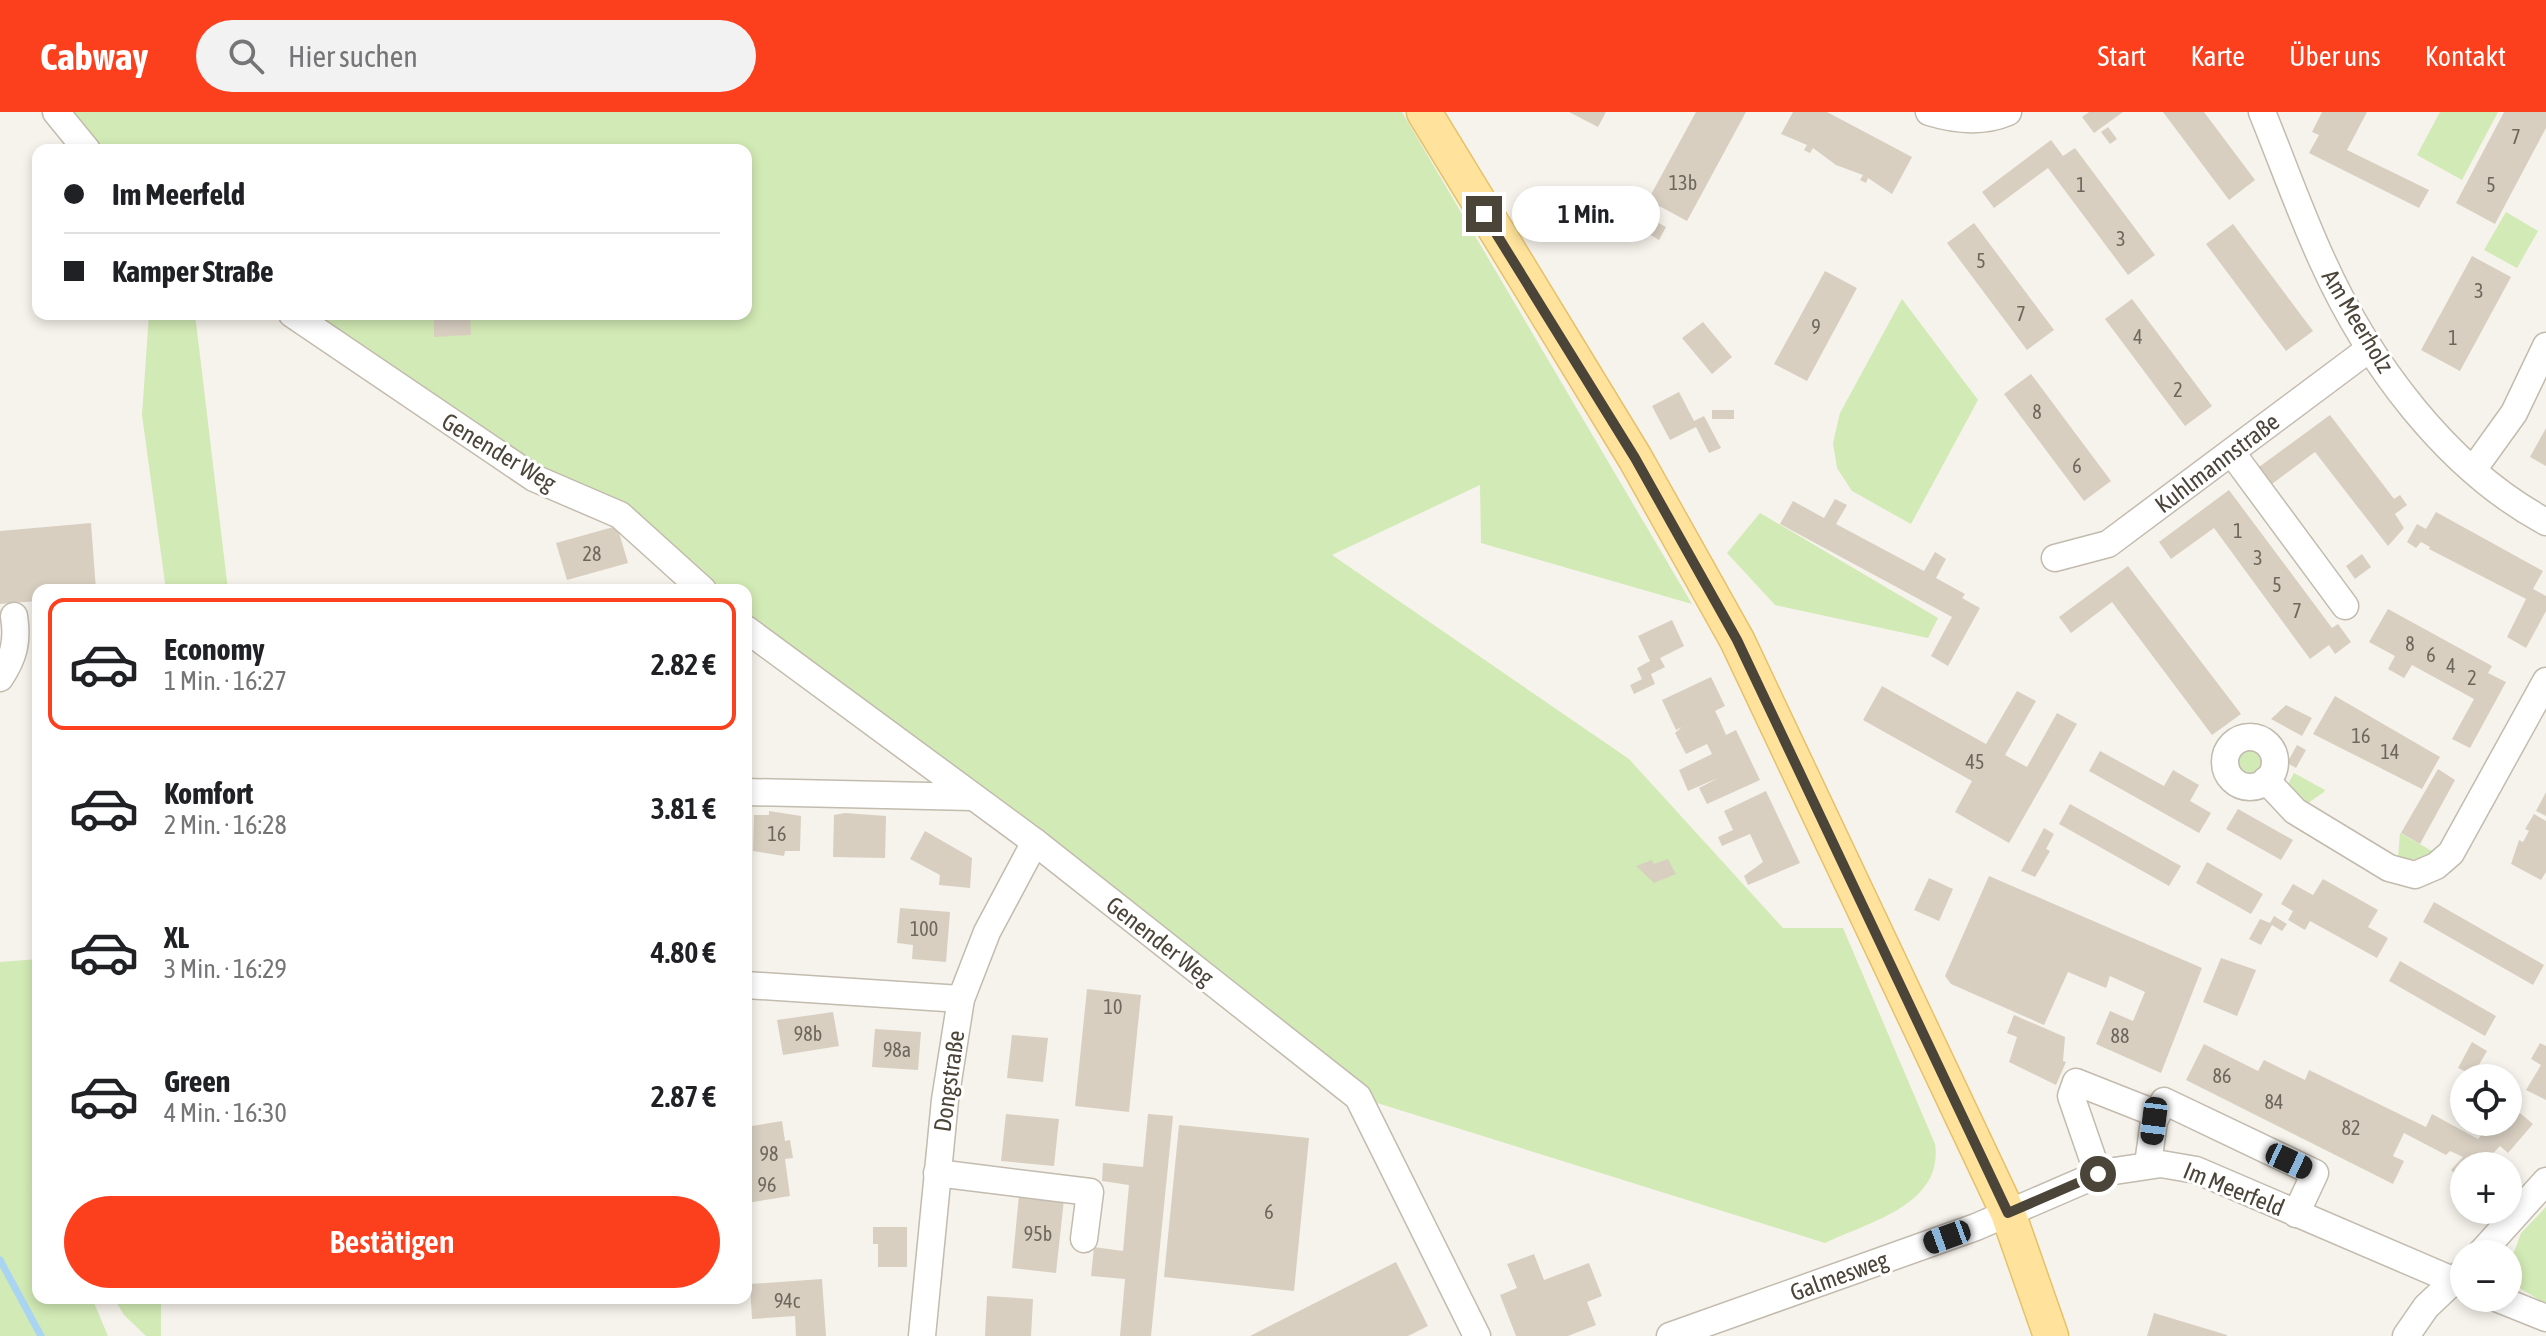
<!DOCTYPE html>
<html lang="de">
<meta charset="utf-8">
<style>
:root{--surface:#fff;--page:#f2f2f2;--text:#202124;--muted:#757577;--line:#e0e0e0;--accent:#fc3f1d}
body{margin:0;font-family:"Asap Condensed",sans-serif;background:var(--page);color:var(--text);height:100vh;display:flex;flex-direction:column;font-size:30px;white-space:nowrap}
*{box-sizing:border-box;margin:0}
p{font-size:26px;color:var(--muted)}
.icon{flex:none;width:44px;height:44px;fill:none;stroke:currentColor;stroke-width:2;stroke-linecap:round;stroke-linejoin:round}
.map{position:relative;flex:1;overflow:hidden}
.side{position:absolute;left:32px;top:472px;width:720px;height:720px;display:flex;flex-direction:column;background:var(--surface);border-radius:16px;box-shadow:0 4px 12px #0003}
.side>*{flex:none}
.hud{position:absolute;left:32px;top:32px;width:720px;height:176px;border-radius:16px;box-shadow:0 4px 12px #0003;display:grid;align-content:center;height:176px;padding:0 32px;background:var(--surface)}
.tools{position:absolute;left:2450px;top:952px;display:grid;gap:16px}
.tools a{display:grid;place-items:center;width:72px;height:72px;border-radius:50%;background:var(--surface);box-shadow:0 4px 12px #0003;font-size:40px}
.end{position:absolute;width:36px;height:36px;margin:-18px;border:10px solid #4b4439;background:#fff;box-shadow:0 0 0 4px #fff}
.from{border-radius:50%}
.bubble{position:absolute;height:56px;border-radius:28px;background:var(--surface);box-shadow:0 4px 12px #0003;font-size:26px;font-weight:600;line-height:56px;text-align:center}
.car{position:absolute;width:24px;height:48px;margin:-24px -12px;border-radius:10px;box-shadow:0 0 6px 2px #0007;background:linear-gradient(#222 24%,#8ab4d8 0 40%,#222 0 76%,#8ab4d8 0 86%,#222 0)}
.hud b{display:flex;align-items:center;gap:28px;height:76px;font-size:30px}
.hud b+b{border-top:2px solid var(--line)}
.hud i{width:20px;height:20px;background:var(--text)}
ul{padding:14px 0 0;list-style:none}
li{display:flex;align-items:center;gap:24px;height:132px;margin:0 16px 12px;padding:0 16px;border:4px solid transparent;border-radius:16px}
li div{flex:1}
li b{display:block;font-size:30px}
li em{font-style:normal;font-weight:600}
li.on{border-color:var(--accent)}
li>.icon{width:72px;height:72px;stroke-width:1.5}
.cta{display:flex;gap:16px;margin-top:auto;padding:16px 32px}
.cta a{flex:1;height:92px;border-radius:48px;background:var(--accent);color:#fff;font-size:32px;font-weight:600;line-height:92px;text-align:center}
header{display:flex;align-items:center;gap:48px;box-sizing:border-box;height:112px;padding:0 40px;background:var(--accent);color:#fff}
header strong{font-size:38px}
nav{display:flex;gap:44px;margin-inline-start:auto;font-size:28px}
.search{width:560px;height:72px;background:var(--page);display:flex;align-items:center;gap:20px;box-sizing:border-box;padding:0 28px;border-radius:44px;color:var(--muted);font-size:30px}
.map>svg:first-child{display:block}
</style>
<header>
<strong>Cabway</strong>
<div class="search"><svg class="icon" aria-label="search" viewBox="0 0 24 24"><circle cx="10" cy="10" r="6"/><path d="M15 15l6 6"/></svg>Hier suchen</div>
<nav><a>Start</a><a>Karte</a><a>Über uns</a><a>Kontakt</a></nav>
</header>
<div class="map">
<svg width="2546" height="1224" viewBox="0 0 2546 1224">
<rect width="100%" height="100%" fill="#f6f3ec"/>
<g fill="#d2eab5">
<path d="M56,0h1346l290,492 -211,-61 -1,-58 -148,70 297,204 154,169h60l92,216c9,61 -67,78 -110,99l-467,-146 -612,-468v-39h-43l-83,-75 -86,-37 -242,-164h454v-164h-659z"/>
<path d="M2440,0h58l-36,68 -45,-25z"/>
<path d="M2506,100l32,19 -21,37 -33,-18z"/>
<path d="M1902,187l76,101 -67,124 -59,-33 -15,-23 -4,-25 7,-30z"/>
<path d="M149,202h46l33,276h-62l-24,-175z"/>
<path d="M1760,401l178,105 -10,20 -153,-33 -48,-52z"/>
<circle cx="2249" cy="649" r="16"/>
<path d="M2294,661l31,17 -1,2 -19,13 -17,-21z"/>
<path d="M2400,721l32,18 3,1 -18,8 -19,-3z"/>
<path d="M38,847v234l-7,-7 7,12v100h54l16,38h-108v-374z"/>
<path d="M2546,1095v97l-30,-18 -7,-20 12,-33z"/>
<path d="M114,1186h47v38h-15l-22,-21z"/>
</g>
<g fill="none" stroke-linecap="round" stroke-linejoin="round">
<path stroke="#a9d4f2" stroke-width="7" d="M0,1148l41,76"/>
</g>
<g fill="#d8cfc1">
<path d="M1569,0h37l-8,15z"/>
<path d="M1696,0h50l-59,109 -39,-21z"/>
<path d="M1793,0h34l85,45 -20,37 -24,-16 -2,5 -6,-3 3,-5 -27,-10 -23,-17 -3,5 -6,-3 3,-5 -26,-11z"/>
<path d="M2089,0h34l-29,21 -12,-16z"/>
<path d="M2163,0h41l51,68 -26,20z"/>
<path d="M2322,0h45l-20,38 82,40 -10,18 -110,-55 10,-18 -7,-3z"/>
<path d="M2504,0h42v16l-51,96 -39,-21z"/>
<path d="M2108,15l9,12 -7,5 -9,-12z"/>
<path d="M2051,28l12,16 12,-8 80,107 -27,20 -80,-107 -54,40 -12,-16z"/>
<path d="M1655,109l11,6 -7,13 -10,-6z"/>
<path d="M1974,111l80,107 -27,20 -80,-107z"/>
<path d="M2233,112l80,107 -27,20 -80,-107z"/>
<path d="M2472,144l39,21 -51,94 -39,-21z"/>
<path d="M1825,159l32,17 -50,93 -33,-17z"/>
<path d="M2132,187l80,107 -27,20 -80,-107z"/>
<path d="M434,202h36l1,21 -37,2z"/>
<path d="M1703,210l29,35 -20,17 -30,-36z"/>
<path d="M2031,262l80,107 -27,20 -80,-107z"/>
<path d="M1679,280l15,29 10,-5 17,32 -12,5 -13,-26 -26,13 -18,-34z"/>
<rect x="1712" y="298" width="22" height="9"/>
<path d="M2330,303l64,84 6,-4 7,10 -12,9 9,14 -16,18 -73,-94 -43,32 -13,-17z"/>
<path d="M2546,316v38l-16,-9z"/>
<path d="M2229,378l103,138 6,-4 13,18 -16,12 -6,-9 -19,14 -96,-131 -43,31 -12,-17z"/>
<path d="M1835,387l12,6 -11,19 88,47 11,-19 11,7 -10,19 29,16 -3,4 18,10 -32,58 -17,-10 21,-39 -172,-93 13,-23 31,17z"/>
<path d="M2436,400l107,59 -10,18 13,7v15l-20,37 -19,-11 19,-38 -97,-50 1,-2 -9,-5 -5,6 -9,-6 10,-18 9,5z"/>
<path d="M91,411l5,67h-58v11l-38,3v-73z"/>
<path d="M617,414l11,37 -61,17 -11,-37z"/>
<path d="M2362,442l9,13 -16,12 -9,-13z"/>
<path d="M2128,454l113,148 -29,21 -100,-133 -41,31 -12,-16z"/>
<path d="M2388,497l104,57 -4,7 18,9 -36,66 -18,-9 22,-40 -62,-34 -8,13 -16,-9 7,-13 -26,-14z"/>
<path d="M1672,508l12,26 -24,12 5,9 -14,7 4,10 -21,10 -4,-9 12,-6 -5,-11 13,-7 -12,-25z"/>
<path d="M1711,565l14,29 -10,5 5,10 6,14 10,-5 24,50 -53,24 -8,-16 19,-10 -30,13 -9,-21 33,-16 -5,-10 -21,10 -11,-21 7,-6 -6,3 -14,-30z"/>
<path d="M1882,574l104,58 31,-53 19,10 -31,54 22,12 30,-54 20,11 -68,119 -54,-31 17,-31 -109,-61z"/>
<path d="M2335,584l105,61 -18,32 -109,-55z"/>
<path d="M2286,593l26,13 -10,18 -31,-17z"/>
<path d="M2297,633l9,5 -10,18 -9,-5z"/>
<path d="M2100,639l64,35 9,-16 26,15 -9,16 21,12 -12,20 -110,-62z"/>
<path d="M2438,657l17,11 -35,64 -19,-11z"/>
<path d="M1766,679l34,72 -52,22 -4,-9 19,-14 -13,-28 -28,12 -4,-9 15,-7 -9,-19z"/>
<path d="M2546,680v24l-10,-5z"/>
<path d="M2070,692l111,62 -12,20 -110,-62z"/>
<path d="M2238,697l55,31 -12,20 -55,-31z"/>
<path d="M769,699l32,5 -1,35h-15l-1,5 -31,-5 1,-36h15z"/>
<path d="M845,701l41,3 -1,42 -52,-1 1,-42z"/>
<path d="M2534,702l12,7v51l-5,8 -30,-16 8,-24 4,2 6,-11 -4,-2z"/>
<path d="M2044,716l10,6 -8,15 4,2 -15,26 -14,-6z"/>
<path d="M925,719l47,27 -2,30 -31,-3 1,-10 -30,-16z"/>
<path d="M1668,747l8,15 -22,9 -18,-17 16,-6 2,4z"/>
<path d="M2207,750l56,32 -12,20 -55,-31z"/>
<path d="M1989,764l213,92 -41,105 -65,-29 14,-33 23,10 12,-29 -35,-16 -4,12 -38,-16 -24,53 -93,-41 -6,-8z"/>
<path d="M1929,766l24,11 -14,32 -25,-11z"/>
<path d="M2323,767l55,31 -10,17 20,11 -11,20 -67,-37 -5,9 -17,-10 5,-9 -12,-7 12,-20 20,11z"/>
<path d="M2434,790l110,63 -11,20 -110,-63z"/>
<path d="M900,796l50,4 -4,50 -34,-3 1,-14 -16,-2z"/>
<path d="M2274,804l13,8 -5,7 -10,-6 -11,20 -12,-6 11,-20 10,4z"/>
<path d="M2221,846l35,12 -19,46 -34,-14z"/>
<path d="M2400,849l96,55 -11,20 -96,-55z"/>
<path d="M1087,877l54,6 -12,117 -54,-6z"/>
<path d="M833,900l6,34 -56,9 -6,-35z"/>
<path d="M2014,903l51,22 -2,24 3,1 -10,23 -47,-23 8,-25 -10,-4z"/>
<path d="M875,917l46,3 -3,38 -46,-3z"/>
<path d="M1012,923l36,3 -5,44 -36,-4z"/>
<path d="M2472,930l15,9 -14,24 -15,-7z"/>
<path d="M2540,931l6,3v54l-20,-10 15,-25 -10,-6z"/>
<path d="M2204,932l54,27 6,-11 41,20 4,-10 117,57 6,-13 46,25 15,-17h15v-19l25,21 -25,29 -8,-7 -15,16 4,4h-25v16l-13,-12 12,-13 -13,-6 -4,4 -42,-22 -11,23 11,5 -11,23 -207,-104z"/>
<path d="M1006,1002l53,5 -5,47 -53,-5z"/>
<path d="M1148,1002l25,2 -22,220h-31l5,-57 -34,-3 3,-29 29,4 6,-66 -27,-4 1,-18 40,4z"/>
<path d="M782,1009l3,20 5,-1 3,18 -8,1 5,37 -44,7v-76z"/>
<path d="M1179,1013l130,13 -15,153 -130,-14z"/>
<path d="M1019,1083l45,4 -8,74 -44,-5z"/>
<path d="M873,1115h34v40h-29v-23h-5z"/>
<path d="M1534,1142l10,26 45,-17 13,33 -15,6 9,23 -28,11h-52l-16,-41 17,-7 -10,-24z"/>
<path d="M1396,1150l32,64 -20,10h-158z"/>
<path d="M822,1167l4,57h-30l-1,-20 -43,3 -2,-35z"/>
<path d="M987,1184l46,3 -2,37h-46z"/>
<path d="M2154,1201l73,22v1h-80z"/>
</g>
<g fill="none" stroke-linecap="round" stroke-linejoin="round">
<defs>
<g id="minor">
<path d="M56,0l31,38"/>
<path d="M1929,0c26,8 54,11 79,0"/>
<path d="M2262,0c20,49 38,100 60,148 46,102 124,208 224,262"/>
<path d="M292,202l242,164 86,37 83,75"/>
<path d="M2232,341l113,153"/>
<path d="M2473,358l41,-57 32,-67"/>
<path d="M2055,446l53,-14 261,-195"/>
<path d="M746,517l289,213 323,255 119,239"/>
<path d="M0,566c14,-21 18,-37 14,-62"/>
<circle cx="2250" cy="650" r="25"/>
<path d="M2266,668l29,31 94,57 26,7 21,-9 15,-13 95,-172"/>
<path d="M746,680l227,5"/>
<path d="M746,873l215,14"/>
<path d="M2148,1052l6,-43 10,-20 151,72 -19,41"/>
<path d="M937,1061l153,19 -6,47"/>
<path d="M2098,1062l-27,-78 5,-14 81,32"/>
<path d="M2480,1142l66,-73"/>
<path d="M2496,1186l50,20"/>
<path d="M922,1224l23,-236 16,-101 26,-67 48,-90"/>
<path d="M1670,1224l306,-109 125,-54 60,-9 35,6 268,115"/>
<path d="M2406,1224l20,-29 38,-36"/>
</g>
<path id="major" d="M1424,0l211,346 102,182 271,573 43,123"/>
</defs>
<use href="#minor" stroke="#c2bbae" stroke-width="29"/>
<use href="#major" stroke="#e6c16a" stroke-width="37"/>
<use href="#minor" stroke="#fff" stroke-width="26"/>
<use href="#major" stroke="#ffe39c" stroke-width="34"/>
</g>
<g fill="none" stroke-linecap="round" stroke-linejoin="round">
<path stroke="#4b4439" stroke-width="10" d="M1484,102l151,244 102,182 271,573 90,-39"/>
</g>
<g text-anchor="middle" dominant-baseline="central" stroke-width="6" stroke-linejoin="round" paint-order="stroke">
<g font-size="20" fill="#6e675b">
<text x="2516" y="24">7</text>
<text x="1683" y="70">13b</text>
<text x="2081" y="72">1</text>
<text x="2491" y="72">5</text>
<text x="2121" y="126">3</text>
<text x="1981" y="148">5</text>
<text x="2479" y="178">3</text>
<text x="2021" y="201">7</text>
<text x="1816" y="214">9</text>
<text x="2138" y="224">4</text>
<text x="2453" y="225">1</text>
<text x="2178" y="277">2</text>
<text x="2037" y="299">8</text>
<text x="2077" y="353">6</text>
<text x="2238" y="418">1</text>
<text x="592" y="441">28</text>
<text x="2258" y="445">3</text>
<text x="2277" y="472">5</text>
<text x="2297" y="498">7</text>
<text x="2410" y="531">8</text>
<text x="2431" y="542">6</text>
<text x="2451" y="553">4</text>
<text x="2472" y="565">2</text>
<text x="2361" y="623">16</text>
<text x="2390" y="639">14</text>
<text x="1975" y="649">45</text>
<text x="777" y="721">16</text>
<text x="924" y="816">100</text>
<text x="1113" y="894">10</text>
<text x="808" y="921">98b</text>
<text x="2120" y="923">88</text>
<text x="897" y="937">98a</text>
<text x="2222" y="963">86</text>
<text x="2274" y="989">84</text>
<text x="2351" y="1015">82</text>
<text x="769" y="1041">98</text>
<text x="767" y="1072">96</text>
<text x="1269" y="1099">6</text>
<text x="1038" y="1121">95b</text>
<text x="787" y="1188">94c</text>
</g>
<g font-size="24" fill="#4b4439" stroke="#fff">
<text transform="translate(2358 209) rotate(59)">Am Meerholz</text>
<text transform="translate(499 340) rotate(31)">Genender Weg</text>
<text transform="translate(2217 351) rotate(-37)">Kuhlmannstraße</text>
<text transform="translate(1160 829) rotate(38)">Genender Weg</text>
<text transform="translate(949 969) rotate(-82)">Dongstraße</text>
<text transform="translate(2234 1077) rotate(22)">Im Meerfeld</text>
<text transform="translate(1839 1164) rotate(-20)">Galmesweg</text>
</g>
</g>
</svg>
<div class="tools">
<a><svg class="icon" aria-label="locate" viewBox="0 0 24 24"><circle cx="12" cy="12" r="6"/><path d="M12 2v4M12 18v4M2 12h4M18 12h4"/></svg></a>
<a>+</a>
<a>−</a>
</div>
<i class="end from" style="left:2098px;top:1062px"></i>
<i class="end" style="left:1484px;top:102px"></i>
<div class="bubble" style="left:1512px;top:74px;width:148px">1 Min.</div>
<i class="car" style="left:2154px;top:1009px;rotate:187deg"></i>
<i class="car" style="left:2289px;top:1049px;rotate:115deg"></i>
<i class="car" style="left:1947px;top:1125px;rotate:250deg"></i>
<div class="hud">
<b><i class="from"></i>Im Meerfeld</b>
<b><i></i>Kamper Straße</b>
</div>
<section class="side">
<ul>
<li class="on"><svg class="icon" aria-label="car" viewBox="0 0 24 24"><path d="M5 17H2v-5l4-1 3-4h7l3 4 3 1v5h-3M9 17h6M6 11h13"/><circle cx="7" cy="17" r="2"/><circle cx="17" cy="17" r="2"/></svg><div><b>Economy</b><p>1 Min. · 16:27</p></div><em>2.82 €</em></li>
<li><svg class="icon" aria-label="car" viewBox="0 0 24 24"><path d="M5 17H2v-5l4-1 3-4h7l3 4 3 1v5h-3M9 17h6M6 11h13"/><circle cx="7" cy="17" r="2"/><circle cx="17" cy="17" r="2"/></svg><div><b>Komfort</b><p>2 Min. · 16:28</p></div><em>3.81 €</em></li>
<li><svg class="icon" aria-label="car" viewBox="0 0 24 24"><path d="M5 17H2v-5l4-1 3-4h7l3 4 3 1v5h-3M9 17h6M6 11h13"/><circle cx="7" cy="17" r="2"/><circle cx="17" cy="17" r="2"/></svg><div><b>XL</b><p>3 Min. · 16:29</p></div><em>4.80 €</em></li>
<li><svg class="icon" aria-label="car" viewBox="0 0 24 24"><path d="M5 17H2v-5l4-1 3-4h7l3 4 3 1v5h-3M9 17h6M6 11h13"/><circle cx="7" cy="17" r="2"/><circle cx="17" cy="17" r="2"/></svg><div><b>Green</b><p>4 Min. · 16:30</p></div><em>2.87 €</em></li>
</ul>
<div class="cta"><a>Bestätigen</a></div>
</section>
</div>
